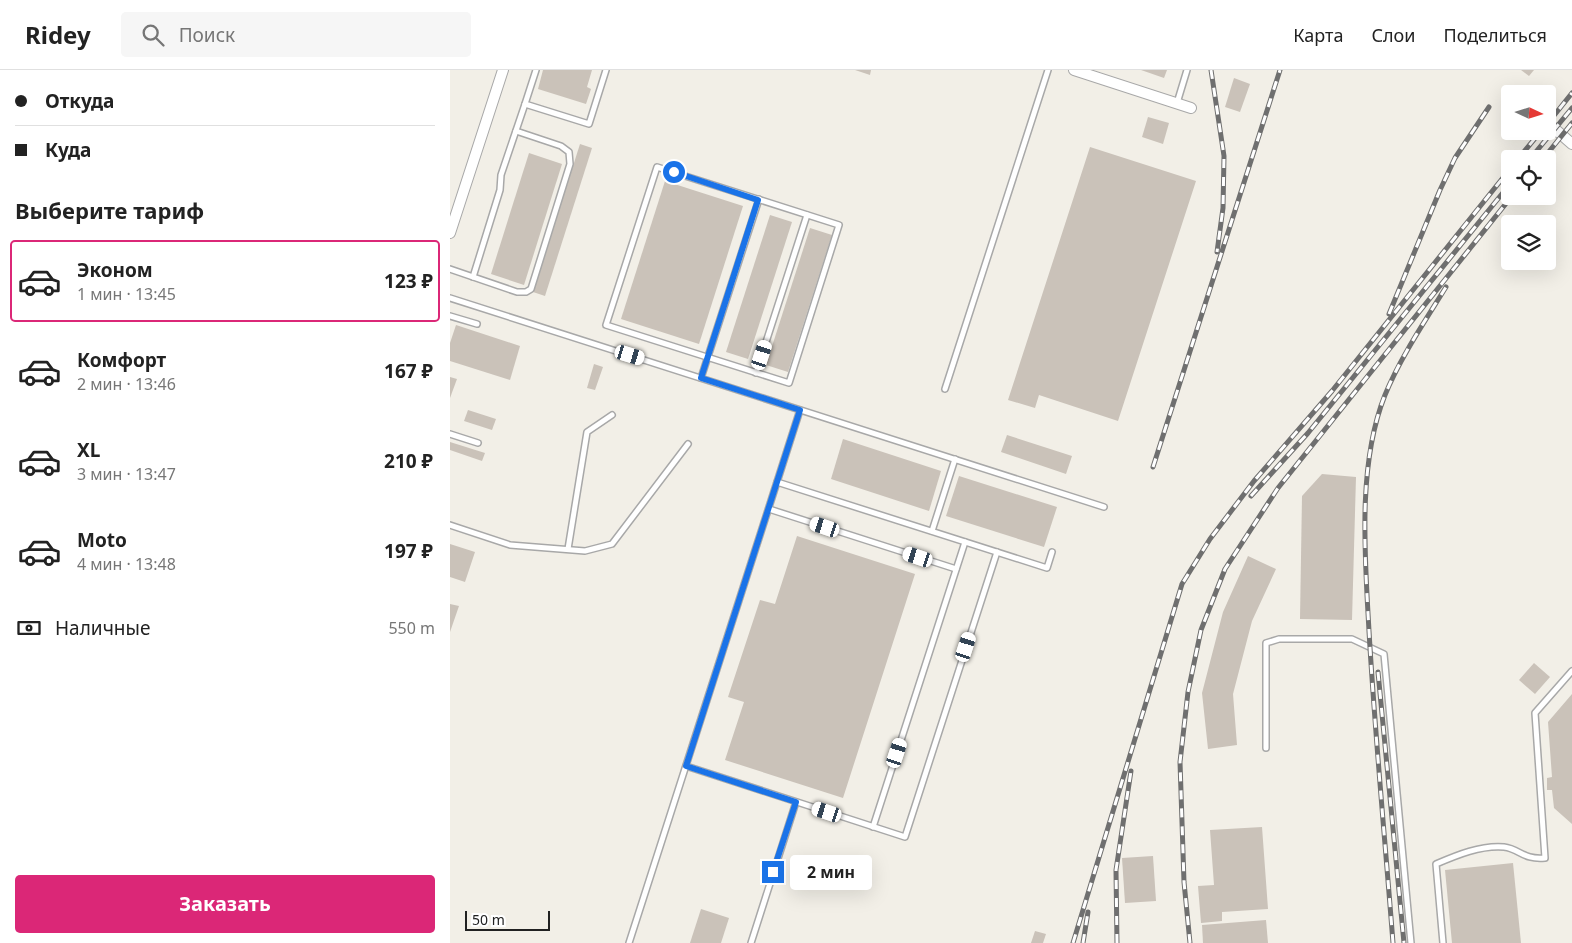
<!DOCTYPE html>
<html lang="ru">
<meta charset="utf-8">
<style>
:root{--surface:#fff;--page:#f6f6f6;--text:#222;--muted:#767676;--line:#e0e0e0;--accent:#db2777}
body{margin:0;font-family:"Noto Sans",sans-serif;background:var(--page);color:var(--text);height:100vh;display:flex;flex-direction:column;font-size:19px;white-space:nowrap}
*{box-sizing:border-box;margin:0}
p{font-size:16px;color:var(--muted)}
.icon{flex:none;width:28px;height:28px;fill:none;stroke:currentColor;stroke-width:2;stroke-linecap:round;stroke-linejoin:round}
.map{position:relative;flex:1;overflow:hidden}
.sheet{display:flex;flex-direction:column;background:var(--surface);width:450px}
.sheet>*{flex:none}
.top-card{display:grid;align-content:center;height:110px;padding:0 15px;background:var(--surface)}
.needle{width:32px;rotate:94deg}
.controls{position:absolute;left:1051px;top:15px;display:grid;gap:10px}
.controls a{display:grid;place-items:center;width:55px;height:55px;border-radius:5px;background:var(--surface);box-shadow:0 5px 20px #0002;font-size:25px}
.scale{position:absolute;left:15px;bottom:12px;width:85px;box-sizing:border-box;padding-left:5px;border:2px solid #212121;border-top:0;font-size:14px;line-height:18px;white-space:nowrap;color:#212121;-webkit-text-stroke:4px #fff;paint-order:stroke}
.end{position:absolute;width:22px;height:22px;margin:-11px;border:6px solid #1a73e8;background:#fff;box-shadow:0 0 0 2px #fff}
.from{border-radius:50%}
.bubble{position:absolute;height:35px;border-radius:5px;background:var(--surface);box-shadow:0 5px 20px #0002;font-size:16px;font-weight:700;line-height:35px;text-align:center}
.car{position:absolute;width:15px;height:30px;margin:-15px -8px;border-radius:6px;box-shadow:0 0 4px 1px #0007;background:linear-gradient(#fff 24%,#345 0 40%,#fff 0 76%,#345 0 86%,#fff 0)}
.top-card b{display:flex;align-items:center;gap:18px;height:48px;font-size:19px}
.top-card b+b{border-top:1px solid var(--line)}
.top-card i{width:12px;height:12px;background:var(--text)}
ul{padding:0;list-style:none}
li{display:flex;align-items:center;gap:15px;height:82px;margin:0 10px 8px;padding:0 5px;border:2px solid transparent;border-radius:5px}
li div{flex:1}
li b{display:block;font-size:19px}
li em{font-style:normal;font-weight:700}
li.selected{border-color:var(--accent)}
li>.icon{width:45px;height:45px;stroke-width:1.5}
h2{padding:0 15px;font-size:22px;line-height:60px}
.pay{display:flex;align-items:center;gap:12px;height:55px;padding:0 15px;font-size:19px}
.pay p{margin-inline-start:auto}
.primary-button{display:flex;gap:10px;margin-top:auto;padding:10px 15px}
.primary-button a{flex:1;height:58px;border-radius:5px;background:var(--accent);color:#fff;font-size:20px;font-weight:700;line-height:58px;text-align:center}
header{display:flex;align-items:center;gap:30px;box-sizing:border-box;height:70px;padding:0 25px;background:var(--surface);border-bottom:1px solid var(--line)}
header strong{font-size:24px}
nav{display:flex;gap:28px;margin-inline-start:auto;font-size:18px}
.search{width:350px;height:45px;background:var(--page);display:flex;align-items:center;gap:12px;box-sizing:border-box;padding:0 18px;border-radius:5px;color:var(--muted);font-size:19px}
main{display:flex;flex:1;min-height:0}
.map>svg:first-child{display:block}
</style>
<header>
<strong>Ridey</strong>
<div class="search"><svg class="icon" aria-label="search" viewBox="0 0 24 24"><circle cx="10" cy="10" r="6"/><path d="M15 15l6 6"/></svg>Поиск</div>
<nav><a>Карта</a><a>Слои</a><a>Поделиться</a></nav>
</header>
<main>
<section class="sheet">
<div class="top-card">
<b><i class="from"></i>Откуда</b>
<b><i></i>Куда</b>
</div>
<h2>Выберите тариф</h2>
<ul>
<li class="selected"><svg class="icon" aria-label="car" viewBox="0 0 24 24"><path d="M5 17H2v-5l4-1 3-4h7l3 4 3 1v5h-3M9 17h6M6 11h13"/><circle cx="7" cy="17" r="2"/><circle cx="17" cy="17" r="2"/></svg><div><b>Эконом</b><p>1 мин · 13:45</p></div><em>123 ₽</em></li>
<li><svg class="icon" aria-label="car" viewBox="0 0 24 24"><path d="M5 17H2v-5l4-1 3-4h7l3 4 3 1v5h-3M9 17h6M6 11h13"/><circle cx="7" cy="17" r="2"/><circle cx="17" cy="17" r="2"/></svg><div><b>Комфорт</b><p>2 мин · 13:46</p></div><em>167 ₽</em></li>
<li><svg class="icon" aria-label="car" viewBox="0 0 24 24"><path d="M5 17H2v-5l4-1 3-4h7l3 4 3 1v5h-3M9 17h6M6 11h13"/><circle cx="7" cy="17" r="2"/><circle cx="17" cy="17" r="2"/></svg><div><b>XL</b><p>3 мин · 13:47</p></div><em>210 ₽</em></li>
<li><svg class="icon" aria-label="car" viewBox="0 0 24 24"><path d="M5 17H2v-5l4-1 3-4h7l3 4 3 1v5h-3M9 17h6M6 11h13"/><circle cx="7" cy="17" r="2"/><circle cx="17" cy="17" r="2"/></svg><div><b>Moto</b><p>4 мин · 13:48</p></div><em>197 ₽</em></li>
</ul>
<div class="pay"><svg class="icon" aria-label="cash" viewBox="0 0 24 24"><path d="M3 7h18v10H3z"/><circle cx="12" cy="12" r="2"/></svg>Наличные<p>550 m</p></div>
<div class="primary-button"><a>Заказать</a></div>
</section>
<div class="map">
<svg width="1122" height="873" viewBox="0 0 1122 873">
<rect width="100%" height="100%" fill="#f2efe7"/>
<g fill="#cac2b9">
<path d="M93,0h49l-5,17 4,2 -5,15 -48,-15z"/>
<path d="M405,0h16l-1,5z"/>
<path d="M691,0h26l-3,8z"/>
<path d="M1071,0h13l-5,6z"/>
<path d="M784,8l16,6 -10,28 -15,-5z"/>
<path d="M698,47l21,6 -6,21 -21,-7z"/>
<path d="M130,74l12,4 -47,148 -12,-4z"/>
<path d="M640,77l106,34 -78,240 -79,-26 -4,13 -27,-8z"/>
<path d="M79,83l33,11 -38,121 -33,-11z"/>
<path d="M215,111l78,25 -44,138 -78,-25z"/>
<path d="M320,145l22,7 -44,137 -22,-7z"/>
<path d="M360,158l22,7 -44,137 -22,-7z"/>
<path d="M6,255l64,21 -10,34 -60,-19v-18z"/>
<path d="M144,294l9,3 -8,23 -8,-2z"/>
<path d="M0,307l7,2 -7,19z"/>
<path d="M18,340l28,9 -4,11 -28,-9z"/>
<path d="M557,365l65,21 -6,18 -65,-22z"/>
<path d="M393,369l98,32 -12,40 -98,-32z"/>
<path d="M0,372l35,11 -3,8 -32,-11z"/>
<path d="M872,404l34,3 -4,143 -52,-1 2,-123z"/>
<path d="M509,406l98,31 -13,40 -98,-31z"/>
<path d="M347,466l118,38 -72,224 -118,-38 19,-58 -16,-5 32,-97 15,4z"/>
<path d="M0,474l25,8 -10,30 -15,-5z"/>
<path d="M798,486l28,13 -24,52 -19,73 4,51 -29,4 -6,-56 21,-81z"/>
<path d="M0,534l9,2 -9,26z"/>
<path d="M1084,593l16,14 -15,17 -16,-14z"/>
<path d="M1122,624v130l-18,-16 -2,-18h-5v-12l5,-1 -4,-55z"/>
<path d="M812,757l6,82 -46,3v9l-21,2 -3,-37 16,-1 -4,-55z"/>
<path d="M703,786l3,45 -31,2 -3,-45z"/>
<path d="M1063,793l8,80h-69l-7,-73z"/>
<path d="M251,839l28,9 -8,25h-31z"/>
<path d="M816,850l2,23h-65l-1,-18z"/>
<path d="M585,861l11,3 -3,9h-12z"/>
</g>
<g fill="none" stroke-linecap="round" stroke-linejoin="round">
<defs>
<g id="service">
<path d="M86,0l-11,34 64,20 17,-54"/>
<path d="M727,33l10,-33"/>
<path d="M207,97l182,58 -50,158 -183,-58z"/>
<path d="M0,199l67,23h9l5,-3 39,-125 -1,-12 -8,-6 -45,-15"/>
<path d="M23,207l27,-87 1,-15 24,-71"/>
<path d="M0,228l654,209"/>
<path d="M0,246l27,8"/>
<path d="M306,303l51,-158"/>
<path d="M251,308l58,-179"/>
<path d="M495,319l103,-319"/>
<path d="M350,340l-23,72 270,86 5,-16"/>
<path d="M0,364l28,9"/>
<path d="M319,439l187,60"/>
<path d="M0,455l60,20 75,6 27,-7 76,-100"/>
<path d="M482,461l23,-72"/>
<path d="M118,479l19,-117 25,-17"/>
<path d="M816,678v-105l13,-4h73l32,15 27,289"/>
<path d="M236,696l219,71 92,-285"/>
<path d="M423,757l92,-285"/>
<path d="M179,873l148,-461"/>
<path d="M301,873l45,-141"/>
<path d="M993,873l-7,-79c21,-9 45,-19 68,-17 16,2 19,13 41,11l-10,-145 37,-42"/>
</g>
<g id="minor">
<path d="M624,0l117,38"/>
<path d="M1098,53l24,21"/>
<path d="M0,163l53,-163"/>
</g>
</defs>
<use href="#service" stroke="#a8a8a8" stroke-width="8"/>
<use href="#minor" stroke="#a8a8a8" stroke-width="12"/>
<use href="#service" stroke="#fff" stroke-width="5"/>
<use href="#minor" stroke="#fff" stroke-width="10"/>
<defs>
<g id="rail">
<path d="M761,0l13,86 -1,52 -6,44"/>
<path d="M1098,53l24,-30"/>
<path d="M1068,89l23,-28"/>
<path d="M1080,89l42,-51"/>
<path d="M1093,89l29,-36"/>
<path d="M939,244l51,-124 15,-32 34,-51"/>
<path d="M703,397l127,-397"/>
<path d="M801,426l57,-63 202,-249"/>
<path d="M928,602l26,271"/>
<path d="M623,873l109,-359 28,-45 44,-58 78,-90 178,-222"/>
<path d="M633,873l5,-31"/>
<path d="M667,873l-1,-73 15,-99"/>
<path d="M740,873l-6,-61 -4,-120 8,-70 13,-62 24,-61 53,-81 234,-292"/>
<path d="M943,873c-8,-104 -18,-208 -24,-312 -4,-74 -12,-166 16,-236 15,-37 40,-74 61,-108"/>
</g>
</defs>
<use href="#rail" stroke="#6f6f6f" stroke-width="5"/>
<use href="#rail" stroke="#fff" stroke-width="3" stroke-dasharray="9" stroke-linecap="butt"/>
</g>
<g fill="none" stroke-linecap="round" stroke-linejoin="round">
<path stroke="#1a73e8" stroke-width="6" d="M224,102l84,28 -57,178 99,32 -114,356 110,36 -23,70"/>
</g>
</svg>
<div class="controls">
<a><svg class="needle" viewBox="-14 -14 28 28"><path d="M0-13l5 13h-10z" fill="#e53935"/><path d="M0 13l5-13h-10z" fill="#767676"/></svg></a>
<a><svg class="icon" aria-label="locate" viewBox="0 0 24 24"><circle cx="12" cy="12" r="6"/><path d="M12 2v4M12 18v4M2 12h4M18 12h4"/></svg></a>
<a><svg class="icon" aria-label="layers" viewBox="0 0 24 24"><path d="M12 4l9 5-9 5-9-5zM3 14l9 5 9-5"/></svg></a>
</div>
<div class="scale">50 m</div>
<i class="end from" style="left:224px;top:102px"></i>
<i class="end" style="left:323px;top:802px"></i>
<div class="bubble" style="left:340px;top:785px;width:82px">2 мин</div>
<i class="car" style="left:180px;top:285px;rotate:107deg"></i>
<i class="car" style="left:312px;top:285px;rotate:18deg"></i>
<i class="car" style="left:375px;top:457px;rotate:288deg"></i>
<i class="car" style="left:468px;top:487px;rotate:288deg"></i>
<i class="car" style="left:516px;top:577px;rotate:18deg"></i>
<i class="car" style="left:447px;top:683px;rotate:18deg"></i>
<i class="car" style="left:377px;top:742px;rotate:288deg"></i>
</div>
</main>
